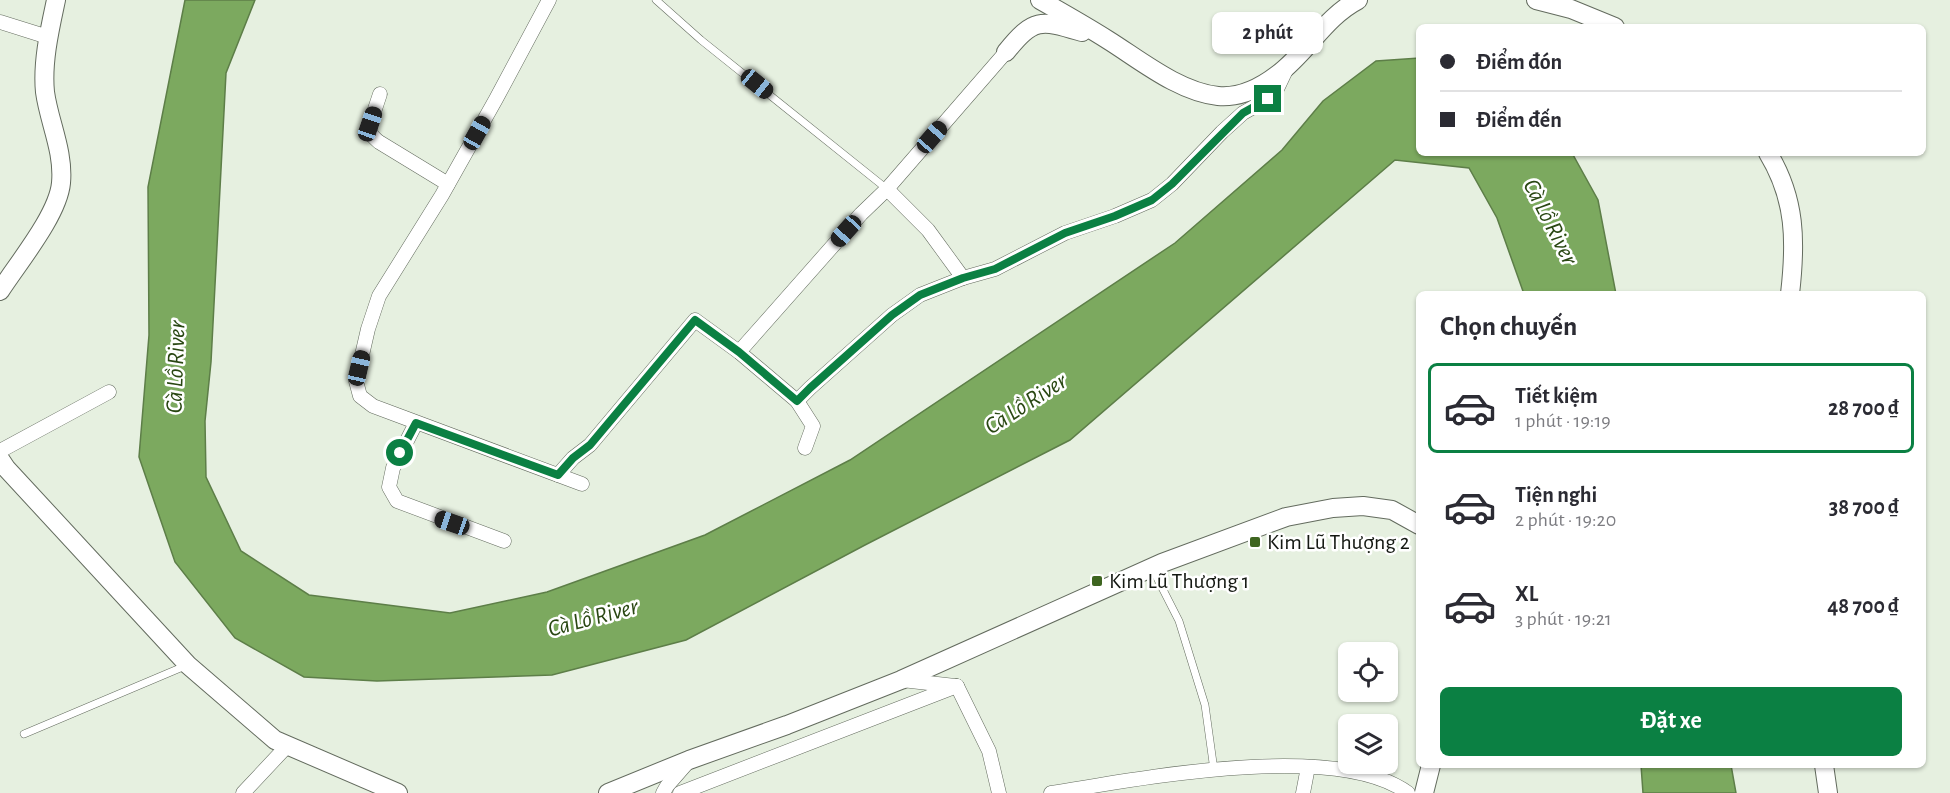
<!DOCTYPE html>
<html lang="vi">
<meta charset="utf-8">
<style>
:root{--surface:#fff;--page:#f7f7f7;--text:#2b2b33;--muted:#7c7c81;--line:#e1e1e2;--accent:#0b8043}
body{margin:0;font-family:"Alegreya Sans",sans-serif;background:var(--page);color:var(--text);height:100vh;display:flex;flex-direction:column;font-size:22px;white-space:nowrap}
*{box-sizing:border-box;margin:0}
p{font-size:20px;color:var(--muted)}
.icon{flex:none;width:33px;height:33px;fill:none;stroke:currentColor;stroke-width:2;stroke-linecap:round;stroke-linejoin:round}
.map{position:relative;flex:1;overflow:hidden}
.sheet{position:absolute;left:1416px;top:291px;width:510px;height:477px;display:flex;flex-direction:column;background:var(--surface);border-radius:9px;box-shadow:0 2px 4px #0004}
.sheet>*{flex:none}
.banner{position:absolute;left:1416px;top:24px;width:510px;height:132px;border-radius:9px;box-shadow:0 2px 4px #0004;display:grid;align-content:center;height:132px;padding:0 24px;background:var(--surface)}
.tools{position:absolute;left:1338px;top:642px;display:grid;gap:12px}
.tools a{display:grid;place-items:center;width:60px;height:60px;border-radius:9px;background:var(--surface);box-shadow:0 2px 4px #0004;font-size:30px}
.end{position:absolute;width:27px;height:27px;margin:-14px;border:8px solid #0b8043;background:#fff;box-shadow:0 0 0 3px #fff}
.from{border-radius:50%}
.bubble{position:absolute;height:42px;border-radius:9px;background:var(--surface);box-shadow:0 2px 4px #0004;font-size:20px;font-weight:700;line-height:42px;text-align:center}
.car{position:absolute;width:18px;height:36px;margin:-18px -9px;border-radius:8px;box-shadow:0 0 4px 2px #0007;background:linear-gradient(#222 24%,#8ab4d8 0 40%,#222 0 76%,#8ab4d8 0 86%,#222 0)}
.banner b{display:flex;align-items:center;gap:21px;height:57px;font-size:22px}
.banner b+b{border-top:2px solid var(--line)}
.banner i{width:15px;height:15px;background:var(--text)}
ul{padding:0;list-style:none}
li{display:flex;align-items:center;gap:18px;height:90px;margin:0 12px 9px;padding:0 12px;border:3px solid transparent;border-radius:9px}
li div{flex:1}
li b{display:block;font-size:22px}
li em{font-style:normal;font-weight:700}
li.selected{border-color:var(--accent)}
li>.icon{width:54px;height:54px;stroke-width:1.5}
h2{padding:0 24px;font-size:27px;line-height:72px}
.button{display:flex;gap:12px;margin-top:auto;padding:12px 24px}
.button a{flex:1;height:69px;border-radius:9px;background:var(--accent);color:#fff;font-size:24px;font-weight:700;line-height:69px;text-align:center}
.map>svg:first-child{display:block}
</style>
<div class="map">
<svg width="1950" height="793" viewBox="0 0 1950 793">
<rect width="100%" height="100%" fill="#e6f0e0"/>
<g fill="#7ca95f" stroke="#5d7e48" stroke-width="1.5">
<path d="M185,0h70l-29,73 -15,289 -6,59 1,56 35,74 68,44 141,18 97,-21 158,-57 145,-75 325,-217 107,-93 41,-49 53,-40 43,-3v95h153l26,47 18,94h-92l-27,-76 -28,-50 -74,-8 -325,280 -205,105 -179,95 -134,35 -175,6 -73,-4 -69,-39 -60,-76 -36,-105 10,-122 -1,-148z"/>
<path d="M1641,765h90l5,28h-93z"/>
</g>
<g fill="none" stroke-linecap="round" stroke-linejoin="round">
<defs>
<g id="lane">
<path d="M656,0l45,40 186,149"/>
<path d="M1152,568l27,53 26,84 9,65"/>
<path d="M24,734l161,-68"/>
</g>
<g id="street">
<path d="M549,0l-53,99 -54,96 -63,101 -11,33 -12,52 4,15 13,10 209,78"/>
<path d="M0,22l48,15"/>
<path d="M380,94l-10,30c-2,9 3,13 9,18l69,42"/>
<path d="M963,278l32,-9 70,-36 50,-17 37,-16 20,-16 50,-52 21,-19 25,-14 8,-8 10,-21"/>
<path d="M739,352l122,-138 26,-25 119,-137"/>
<path d="M797,401l13,-13 82,-73 28,-20 43,-17 -35,-48 -41,-41"/>
<path d="M416,423l-23,45 -4,19 8,14 107,40"/>
<path d="M0,451l109,-59"/>
<path d="M558,475l15,-17 17,-13 105,-125 44,32 58,49 16,25 -8,22"/>
<path d="M902,680l53,6"/>
<path d="M957,686l32,65 10,42"/>
<path d="M243,793l45,-48"/>
<path d="M663,793l4,-7 21,-24"/>
<path d="M680,793l277,-107"/>
<path d="M1051,793c86,-14 285,-53 357,0"/>
<path d="M1303,793l5,-26"/>
</g>
<g id="secondary">
<path d="M1040,0c23,13 46,26 68,40 32,20 71,52 110,56 22,2 42,-8 59,-21 30,-22 48,-58 81,-75"/>
<path d="M1536,0l35,9 44,18"/>
<path d="M1006,52c28,-35 35,-32 76,-20"/>
<path d="M1768,153c28,46 28,89 22,141"/>
<path d="M0,291c18,-28 58,-76 61,-108 3,-32 -12,-61 -16,-91 -3,-30 5,-64 11,-92"/>
<path d="M0,459l6,9 182,197 87,75 123,53"/>
<path d="M1824,765l4,28"/>
<path d="M608,793l81,-33 98,-35 114,-45 261,-117 124,-46 47,-9 30,-2 29,4 27,15"/>
<path d="M1424,793l7,-28"/>
</g>
</defs>
<use href="#lane" stroke="#636b5e" stroke-width="8"/>
<use href="#street" stroke="#636b5e" stroke-width="15"/>
<use href="#secondary" stroke="#636b5e" stroke-width="20"/>
<use href="#lane" stroke="#fff" stroke-width="7"/>
<use href="#street" stroke="#fff" stroke-width="14"/>
<use href="#secondary" stroke="#fff" stroke-width="18"/>
</g>
<g fill="none" stroke-linecap="round" stroke-linejoin="round">
<path stroke="#0b8043" stroke-width="8" d="M400,453l16,-30 142,52 15,-17 17,-13 105,-125 44,32 58,49 13,-13 82,-73 28,-20 43,-17 32,-9 70,-36 50,-17 37,-16 20,-16 71,-71 25,-14"/>
</g>
<g fill="#3e6520" stroke="#fff" stroke-width="2">
<rect x="1249" y="536" width="12" height="12" rx="3"/>
<rect x="1091" y="575" width="12" height="12" rx="3"/>
</g>
<g text-anchor="middle" dominant-baseline="central" stroke-width="5" stroke-linejoin="round" paint-order="stroke">
<g font-size="22" fill="#141812" stroke="#fff" text-anchor="start">
<text x="1267" y="542">Kim Lũ Thượng 2</text>
<text x="1109" y="581">Kim Lũ Thượng 1</text>
</g>
<g font-size="24" font-style="italic" fill="#294712" stroke="#fff">
<text transform="translate(1550 222) rotate(63)">Cà Lồ River</text>
<text transform="translate(176 367) rotate(-88)">Cà Lồ River</text>
<text transform="translate(1026 404) rotate(-33)">Cà Lồ River</text>
<text transform="translate(593 618) rotate(-15)">Cà Lồ River</text>
</g>
</g>
</svg>
<div class="tools">
<a><svg class="icon" aria-label="locate" viewBox="0 0 24 24"><circle cx="12" cy="12" r="6"/><path d="M12 2v4M12 18v4M2 12h4M18 12h4"/></svg></a>
<a><svg class="icon" aria-label="layers" viewBox="0 0 24 24"><path d="M12 4l9 5-9 5-9-5zM3 14l9 5 9-5"/></svg></a>
</div>
<i class="end from" style="left:400px;top:453px"></i>
<i class="end" style="left:1268px;top:99px"></i>
<div class="bubble" style="left:1212px;top:12px;width:111px">2 phút</div>
<i class="car" style="left:757px;top:84px;rotate:129deg"></i>
<i class="car" style="left:370px;top:124px;rotate:19deg"></i>
<i class="car" style="left:477px;top:133px;rotate:29deg"></i>
<i class="car" style="left:932px;top:137px;rotate:41deg"></i>
<i class="car" style="left:846px;top:231px;rotate:222deg"></i>
<i class="car" style="left:359px;top:368px;rotate:13deg"></i>
<i class="car" style="left:452px;top:523px;rotate:289deg"></i>
<div class="banner">
<b><i class="from"></i>Điểm đón</b>
<b><i></i>Điểm đến</b>
</div>
<section class="sheet">
<h2>Chọn chuyến</h2>
<ul>
<li class="selected"><svg class="icon" aria-label="car" viewBox="0 0 24 24"><path d="M5 17H2v-5l4-1 3-4h7l3 4 3 1v5h-3M9 17h6M6 11h13"/><circle cx="7" cy="17" r="2"/><circle cx="17" cy="17" r="2"/></svg><div><b>Tiết kiệm</b><p>1 phút · 19:19</p></div><em>28 700 ₫</em></li>
<li><svg class="icon" aria-label="car" viewBox="0 0 24 24"><path d="M5 17H2v-5l4-1 3-4h7l3 4 3 1v5h-3M9 17h6M6 11h13"/><circle cx="7" cy="17" r="2"/><circle cx="17" cy="17" r="2"/></svg><div><b>Tiện nghi</b><p>2 phút · 19:20</p></div><em>38 700 ₫</em></li>
<li><svg class="icon" aria-label="car" viewBox="0 0 24 24"><path d="M5 17H2v-5l4-1 3-4h7l3 4 3 1v5h-3M9 17h6M6 11h13"/><circle cx="7" cy="17" r="2"/><circle cx="17" cy="17" r="2"/></svg><div><b>XL</b><p>3 phút · 19:21</p></div><em>48 700 ₫</em></li>
</ul>
<div class="button"><a>Đặt xe</a></div>
</section>
</div>
